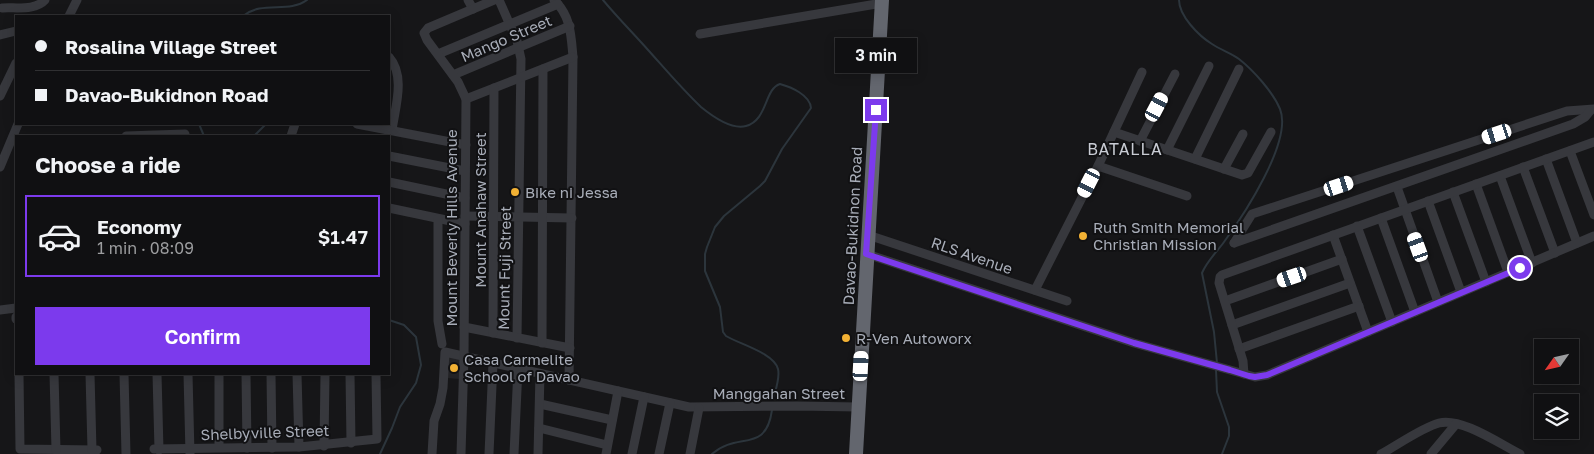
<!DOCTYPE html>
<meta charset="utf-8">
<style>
:root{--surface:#101012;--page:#1e1e20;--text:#f1f3f6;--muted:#9c9d9f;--line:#303032;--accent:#7c3aed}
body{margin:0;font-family:"Golos Text",sans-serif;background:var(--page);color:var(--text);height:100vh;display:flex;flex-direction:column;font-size:19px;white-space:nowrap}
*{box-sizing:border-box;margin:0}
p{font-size:16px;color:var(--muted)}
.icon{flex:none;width:28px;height:28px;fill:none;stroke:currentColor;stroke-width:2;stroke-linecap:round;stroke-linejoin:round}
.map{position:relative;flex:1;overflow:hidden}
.details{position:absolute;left:15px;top:135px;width:375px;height:240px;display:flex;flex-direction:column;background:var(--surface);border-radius:0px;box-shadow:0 2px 12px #0003,0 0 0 1px var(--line)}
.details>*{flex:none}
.hud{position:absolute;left:15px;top:15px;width:375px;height:110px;border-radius:0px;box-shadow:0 2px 12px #0003,0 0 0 1px var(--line);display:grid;align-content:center;height:110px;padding:0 20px;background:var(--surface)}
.needle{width:32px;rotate:236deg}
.buttons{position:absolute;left:1534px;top:339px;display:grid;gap:10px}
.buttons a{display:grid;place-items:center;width:45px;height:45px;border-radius:0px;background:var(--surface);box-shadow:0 2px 12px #0003,0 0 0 1px var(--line);font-size:25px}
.end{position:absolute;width:22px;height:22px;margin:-11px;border:6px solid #7c3aed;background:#fff;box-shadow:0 0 0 2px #fff}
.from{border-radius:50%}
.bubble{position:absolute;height:35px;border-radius:0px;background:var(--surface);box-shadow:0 2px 12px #0003,0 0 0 1px var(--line);font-size:16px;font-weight:600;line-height:35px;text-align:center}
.car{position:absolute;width:15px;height:30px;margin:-15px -8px;border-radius:6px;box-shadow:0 0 4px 1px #0007;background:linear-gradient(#fff 24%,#345 0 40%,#fff 0 76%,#345 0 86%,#fff 0)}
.hud b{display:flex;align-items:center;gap:18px;height:48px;font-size:19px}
.hud b+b{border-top:1px solid var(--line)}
.hud i{width:12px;height:12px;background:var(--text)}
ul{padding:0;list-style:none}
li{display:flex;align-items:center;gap:15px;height:82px;margin:0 10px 8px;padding:0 10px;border:2px solid transparent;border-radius:0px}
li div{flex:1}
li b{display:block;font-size:19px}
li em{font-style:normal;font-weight:600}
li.selected{border-color:var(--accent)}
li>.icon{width:45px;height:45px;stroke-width:1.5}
h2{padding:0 20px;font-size:22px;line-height:60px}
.action{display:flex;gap:10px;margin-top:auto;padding:10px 20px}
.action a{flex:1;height:58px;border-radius:0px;background:var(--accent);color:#fff;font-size:20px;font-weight:600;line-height:58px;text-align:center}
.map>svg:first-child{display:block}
</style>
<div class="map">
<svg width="1594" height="454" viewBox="0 0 1594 454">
<rect width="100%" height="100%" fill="#161618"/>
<path fill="#222225" d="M448,357l12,1 -1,21 -12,-1z"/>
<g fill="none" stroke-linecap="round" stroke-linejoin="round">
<g stroke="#2c353c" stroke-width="2">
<path d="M603,0c15,18 31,34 46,51 17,19 34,39 52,56 11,9 30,23 45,19 22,-6 18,-37 34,-42 11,3 30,11 31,24l-29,41 -17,32 -5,5 -36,30 -9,11 -8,20 -2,7v17l15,36 3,25 3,4c13,8 48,17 52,33 2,8 -2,20 -4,27"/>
<path d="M1179,0c0,16 20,36 33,44 9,6 19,9 27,15 14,11 34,33 41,50 13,32 -37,107 -56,133 -8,11 -17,19 -22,31l12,59 3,31"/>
<path d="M243,16c20,-16 45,-2 64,-16"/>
<path d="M199,124l5,12"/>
<path d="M254,136l12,-12"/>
<path d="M1216,370l1,22 12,35v9l-7,18"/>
<path d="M380,454l12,-26 8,-21 16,-24 5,-18 -5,-28 -12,-12 -15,-5"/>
<path d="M712,454c26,-23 54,0 60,-44"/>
</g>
<g stroke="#37383d" stroke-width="9">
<path d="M468,0l5,9"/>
<path d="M499,0l18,41 4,18 -4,279"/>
<path d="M554,0c17,16 17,35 19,57l-4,323"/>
<path d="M2,8c14,-1 33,3 43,-8"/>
<path d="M69,16l8,-16"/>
<path d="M700,34l182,-31"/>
<path d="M0,35l16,-4"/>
<path d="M438,54l120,-50"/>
<path d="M389,57c17,19 6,51 3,73"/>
<path d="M453,75l117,-49"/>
<path d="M0,96l16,-33"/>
<path d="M466,99l107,-42"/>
<path d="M357,124l109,21"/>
<path d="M1114,132l128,43 6,-2 23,-41"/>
<path d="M126,136l59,-2"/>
<path d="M291,136l4,-12"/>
<path d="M1140,141l35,-67"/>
<path d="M1167,150l42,-84"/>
<path d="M1570,151l24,64"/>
<path d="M389,156l76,15"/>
<path d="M1195,159l44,-90"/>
<path d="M1546,159l31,84"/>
<path d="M1098,166l89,30"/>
<path d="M0,167l18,-43"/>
<path d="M1523,167l32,86"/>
<path d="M1224,169l19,-35"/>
<path d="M1500,176l32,87"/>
<path d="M389,182l76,16"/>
<path d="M1476,184l32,88"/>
<path d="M1397,187l41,115"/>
<path d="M1453,192l33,90"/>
<path d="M1428,201l33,91"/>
<path d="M389,208l76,16"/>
<path d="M465,216l107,2"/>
<path d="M1381,218l34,94"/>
<path d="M438,219v102l4,23"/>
<path d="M1357,226l35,96"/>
<path d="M868,235l199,66"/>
<path d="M1333,235l35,97"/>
<path d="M1234,243l18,-29 315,-103 27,-2"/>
<path d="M1234,243l339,-119 12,-7 5,-6"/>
<path d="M867,254l267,89 121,34 12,-2 327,-139"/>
<path d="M1035,290l63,-124 44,-94"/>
<path d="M1225,301l117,-42"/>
<path d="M0,310l16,-2"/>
<path d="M16,317v2"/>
<path d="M1232,325l118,-42"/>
<path d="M464,327l106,21"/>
<path d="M493,333l1,-245"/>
<path d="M542,343l1,-274"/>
<path d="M1239,349l120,-43"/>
<path d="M19,374l1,75 77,1"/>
<path d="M54,374l2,76"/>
<path d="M90,374l2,76"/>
<path d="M124,374l2,80"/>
<path d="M157,374l2,76"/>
<path d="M188,374l2,80"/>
<path d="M219,374v73"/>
<path d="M246,374l1,74"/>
<path d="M271,374l1,74"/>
<path d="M297,374l2,73"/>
<path d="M350,374l1,69"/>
<path d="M1244,374l-1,-13 -24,-78 1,-6 2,-2 372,-133"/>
<path d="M540,404l72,16"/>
<path d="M539,428l68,17"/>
<path d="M324,446l1,-72"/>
<path d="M154,449l145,-2 78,-8 -1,-65"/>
<path d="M432,454l2,-33 6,-17 3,-16 2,-36 244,55 108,-1 61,1"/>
<path d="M461,454l3,-98 2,-257 -8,-17 -31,-42 -3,-7 4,-5 66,-28"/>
<path d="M489,454l4,-91"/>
<path d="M514,454l4,-86"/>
<path d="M538,454l2,-80"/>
<path d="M606,454l12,-63"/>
<path d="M632,454l12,-57"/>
<path d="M659,454l11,-51"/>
<path d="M690,454l9,-46"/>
<path d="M1381,454c15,-8 42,-27 58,-31 22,-6 61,21 81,31"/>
<path d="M1431,454l25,-30"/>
</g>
<path stroke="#63666e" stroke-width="14" d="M856,454l26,-454"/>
</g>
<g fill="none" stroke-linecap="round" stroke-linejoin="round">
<path stroke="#7c3aed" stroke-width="6" d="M876,110l-10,144 268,89 96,27 19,6 6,1 12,-2 253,-107"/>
</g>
<g fill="#f2b134" stroke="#111113" stroke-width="2">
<circle cx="515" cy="192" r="5"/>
<circle cx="1083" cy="236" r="5"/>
<circle cx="846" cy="338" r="5"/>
<circle cx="454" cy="368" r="5"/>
</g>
<g text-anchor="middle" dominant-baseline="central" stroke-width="4" stroke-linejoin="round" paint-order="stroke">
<g font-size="15" fill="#a8adb8" stroke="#111113">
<text transform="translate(506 38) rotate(-23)">Mango Street</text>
<text transform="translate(480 210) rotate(-90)">Mount Anahaw Street</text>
<text transform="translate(852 226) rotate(-87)">Davao-Bukidnon Road</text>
<text transform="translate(451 228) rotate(-90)">Mount Beverly Hills Avenue</text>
<text transform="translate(972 255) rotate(19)">RLS Avenue</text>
<text transform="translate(504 268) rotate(-89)">Mount Fuji Street</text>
<text x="779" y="393">Manggahan Street</text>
<text transform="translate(265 432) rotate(-2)">Shelbyville Street</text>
</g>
<g font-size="15" fill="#a8adb8" stroke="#111113" text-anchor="start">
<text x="525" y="192">Bike ni Jessa</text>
<text x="1093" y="227">Ruth Smith Memorial<tspan x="1093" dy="17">Christian Mission</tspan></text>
<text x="856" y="338">R-Ven Autoworx</text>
<text x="464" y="359">Casa Carmelite<tspan x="464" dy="17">School of Davao</tspan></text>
</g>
<g font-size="16" letter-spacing="1" fill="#c9ccd4" stroke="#111113">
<text x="1125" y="149">BATALLA</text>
</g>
</g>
</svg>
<div class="buttons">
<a><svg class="needle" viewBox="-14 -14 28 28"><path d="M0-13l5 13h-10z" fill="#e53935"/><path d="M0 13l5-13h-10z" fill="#9c9d9f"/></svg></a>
<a><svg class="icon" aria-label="layers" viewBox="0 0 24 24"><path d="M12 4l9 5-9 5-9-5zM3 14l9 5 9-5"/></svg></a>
</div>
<i class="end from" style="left:1520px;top:268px"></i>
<i class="end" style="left:876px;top:110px"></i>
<div class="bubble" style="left:835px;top:38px;width:82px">3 min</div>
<i class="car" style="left:1157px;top:107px;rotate:28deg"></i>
<i class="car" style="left:1497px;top:134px;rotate:252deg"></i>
<i class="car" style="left:1089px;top:183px;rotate:207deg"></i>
<i class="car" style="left:1339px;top:186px;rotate:72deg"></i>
<i class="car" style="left:1418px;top:247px;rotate:340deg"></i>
<i class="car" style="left:1292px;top:277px;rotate:251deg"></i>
<i class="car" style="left:861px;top:366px;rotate:3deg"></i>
<div class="hud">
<b><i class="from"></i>Rosalina Village Street</b>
<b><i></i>Davao-Bukidnon Road</b>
</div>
<section class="details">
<h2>Choose a ride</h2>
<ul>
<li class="selected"><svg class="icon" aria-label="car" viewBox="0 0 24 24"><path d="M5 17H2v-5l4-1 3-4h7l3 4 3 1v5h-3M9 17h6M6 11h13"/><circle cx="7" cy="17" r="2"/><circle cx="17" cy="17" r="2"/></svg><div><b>Economy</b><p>1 min · 08:09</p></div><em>$1.47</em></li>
</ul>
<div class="action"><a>Confirm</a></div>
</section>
</div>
